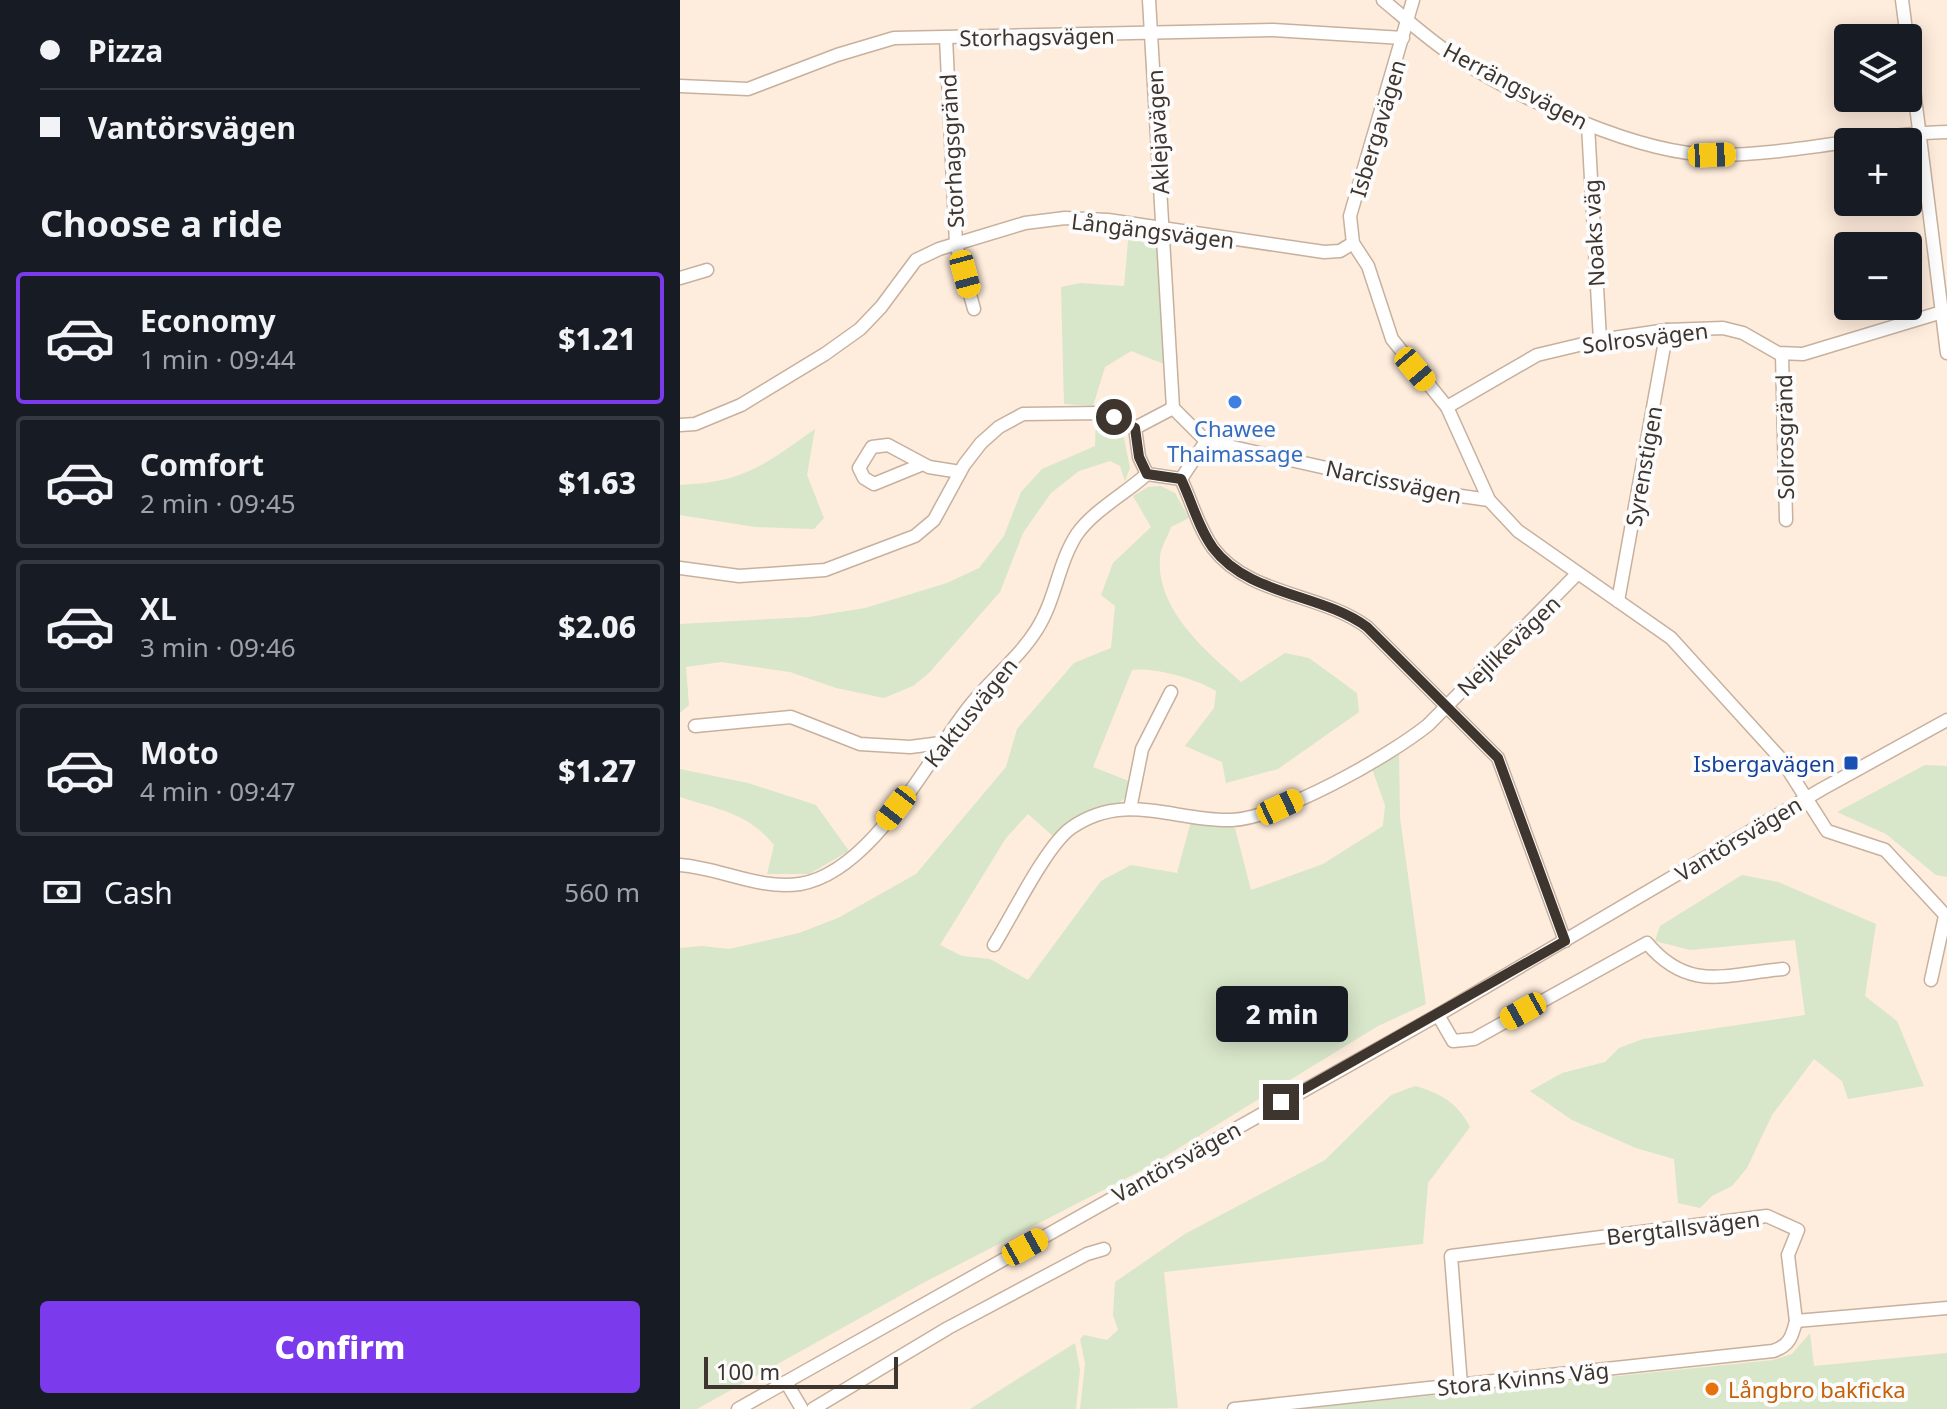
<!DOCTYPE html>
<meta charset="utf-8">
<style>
:root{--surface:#171b24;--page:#20242c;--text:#f1f3f6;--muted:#9ea1a6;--line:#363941;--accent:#7c3aed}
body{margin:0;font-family:"Noto Sans",sans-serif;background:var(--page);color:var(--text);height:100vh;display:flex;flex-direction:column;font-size:30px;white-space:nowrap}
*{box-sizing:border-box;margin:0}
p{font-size:26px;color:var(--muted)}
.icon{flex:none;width:44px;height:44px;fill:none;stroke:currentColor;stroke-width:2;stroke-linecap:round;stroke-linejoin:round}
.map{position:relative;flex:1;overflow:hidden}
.details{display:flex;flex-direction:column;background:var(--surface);width:680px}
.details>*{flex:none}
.guide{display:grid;align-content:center;height:176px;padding:0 40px;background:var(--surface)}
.controls{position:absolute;left:1154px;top:24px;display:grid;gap:16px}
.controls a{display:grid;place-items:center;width:88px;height:88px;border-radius:8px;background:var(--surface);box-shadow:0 4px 20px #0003;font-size:40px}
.scale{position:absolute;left:24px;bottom:20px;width:194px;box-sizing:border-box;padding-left:8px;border:4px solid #3e352e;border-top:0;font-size:22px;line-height:28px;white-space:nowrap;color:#3e352e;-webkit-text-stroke:6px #fcfcfc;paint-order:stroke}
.end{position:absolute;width:36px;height:36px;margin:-18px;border:10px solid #3e352e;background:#fff;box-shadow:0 0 0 4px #fff}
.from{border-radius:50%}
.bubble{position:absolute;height:56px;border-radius:8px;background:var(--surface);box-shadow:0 4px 20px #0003;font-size:26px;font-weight:800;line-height:56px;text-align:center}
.car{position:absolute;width:24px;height:48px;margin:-24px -12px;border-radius:10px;box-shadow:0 0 6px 2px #0007;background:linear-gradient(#f5c518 24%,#345 0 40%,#f5c518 0 76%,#345 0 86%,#f5c518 0)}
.guide b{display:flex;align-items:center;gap:28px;height:76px;font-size:30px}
.guide b+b{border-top:2px solid var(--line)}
.guide i{width:20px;height:20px;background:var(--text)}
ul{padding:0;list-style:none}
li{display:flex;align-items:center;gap:24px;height:132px;margin:0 16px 12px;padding:0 24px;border:4px solid var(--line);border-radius:8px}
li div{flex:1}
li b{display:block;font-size:30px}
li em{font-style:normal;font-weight:800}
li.on{border-color:var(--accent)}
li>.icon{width:72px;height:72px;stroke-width:1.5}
h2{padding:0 40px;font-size:36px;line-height:96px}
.pay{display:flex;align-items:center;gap:20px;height:88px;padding:0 40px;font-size:30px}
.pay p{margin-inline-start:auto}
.cta{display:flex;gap:16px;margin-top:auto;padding:16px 40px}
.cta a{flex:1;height:92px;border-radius:8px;background:var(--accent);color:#fff;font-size:32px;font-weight:800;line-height:92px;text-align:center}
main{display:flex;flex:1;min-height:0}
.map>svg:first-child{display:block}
</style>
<main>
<section class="details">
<div class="guide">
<b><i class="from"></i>Pizza</b>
<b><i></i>Vantörsvägen</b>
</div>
<h2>Choose a ride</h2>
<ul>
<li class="on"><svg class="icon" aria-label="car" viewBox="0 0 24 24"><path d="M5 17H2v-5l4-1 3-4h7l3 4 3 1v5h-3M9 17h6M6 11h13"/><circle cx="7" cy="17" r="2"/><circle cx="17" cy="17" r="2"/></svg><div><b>Economy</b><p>1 min · 09:44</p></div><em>$1.21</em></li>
<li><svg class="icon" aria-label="car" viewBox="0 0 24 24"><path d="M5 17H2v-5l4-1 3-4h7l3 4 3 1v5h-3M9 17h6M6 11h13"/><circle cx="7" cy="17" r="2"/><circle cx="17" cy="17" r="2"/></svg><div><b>Comfort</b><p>2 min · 09:45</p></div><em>$1.63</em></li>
<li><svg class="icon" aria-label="car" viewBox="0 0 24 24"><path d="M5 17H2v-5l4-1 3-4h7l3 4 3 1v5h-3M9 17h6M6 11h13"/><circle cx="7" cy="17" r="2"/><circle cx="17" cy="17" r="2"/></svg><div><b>XL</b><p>3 min · 09:46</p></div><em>$2.06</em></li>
<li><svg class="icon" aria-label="car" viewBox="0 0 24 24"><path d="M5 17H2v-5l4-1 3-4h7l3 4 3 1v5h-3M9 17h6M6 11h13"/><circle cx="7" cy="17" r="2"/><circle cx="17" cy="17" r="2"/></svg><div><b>Moto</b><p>4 min · 09:47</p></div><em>$1.27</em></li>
</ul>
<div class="pay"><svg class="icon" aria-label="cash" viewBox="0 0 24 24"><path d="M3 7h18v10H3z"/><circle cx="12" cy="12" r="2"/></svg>Cash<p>560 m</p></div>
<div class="cta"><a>Confirm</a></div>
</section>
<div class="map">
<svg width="1267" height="1409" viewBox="0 0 1267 1409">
<rect width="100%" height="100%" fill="#feecdc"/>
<g fill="#d8e6c9">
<path d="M449,230l21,2 7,8 7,124 -33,-13 -26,16 -12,39 -29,-2 -3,-117 19,-4 44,3z"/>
<path d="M416,420l28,18 6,30 -5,13 -5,-15 -10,-5 -31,10 -28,22 -28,40 -23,59 -71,81 -16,13 -29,12 -48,-10 -46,-16 -69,-10 -35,5 3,38 -9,8v-89l129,-7 56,-9 82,-25 32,-15 25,-32 17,-44 21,-23 53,-23z"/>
<path d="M135,429l-8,46 17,43 -10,11 -59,-2 -75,-12v-30c65,-3 84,-20 135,-56z"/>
<path d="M481,486l14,7 14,25 -18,9c-3,9 -10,20 -11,29 -5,53 45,95 81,126l44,-29 24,5 48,35 2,19 -81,57 -52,14 -4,-21 -37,-16 29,-38 2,-17c-19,-12 -62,-24 -84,-21l-39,97 36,14 -3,16 -7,6 -48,16 -17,18 -26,-23 -22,24 -66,107 22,11 28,3 38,21 73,-99 30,-16 46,8 14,-52 44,7 16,62 72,-26 60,-38 2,-21 -14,-39 28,-15 1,67 26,186 -48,22 -230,141 -227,117 -224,125h-17v-461l22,-2 27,3 70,-16 39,-15 78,-44 90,-107 11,-38 57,-66 37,-15 4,-42 -14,-11 12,-32 38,-36 -18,-31 15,-9z"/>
<path d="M1245,765l22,1v111l-11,-2 -50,-41 -49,-22z"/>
<path d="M0,769l68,14 68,22 33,46 -40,23h-42l7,-29c-27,-33 -55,-35 -94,-48z"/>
<path d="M1062,875l36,7 98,42 -11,72 32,25 27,65 -76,13 -6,-18 -28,-22 -42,56 -25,53 -15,18 -20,10 -12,12 -22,-5 -4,-44 -38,-11 -64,-28 -42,-29 32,-18 43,-11 14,-14 24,-9 162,-24 -10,-75 -105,10 -35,-9 5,-15z"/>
<path d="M735,1086c25,7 43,17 55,41l-42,56 -5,61 -259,28 14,136 -98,1 5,-45 -5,-25 4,-4 23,5 11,-10 -5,-15 2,-33 70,-48 140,-74 66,-65z"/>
<path d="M1130,1333l4,33 133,-13v56h-646l472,-49 19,-6z"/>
<path d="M395,1343l5,27 -4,39h-106z"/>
</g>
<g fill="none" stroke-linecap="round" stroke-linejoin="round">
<defs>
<g id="minor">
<path d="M469,0l24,408 33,33"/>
<path d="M703,0c23,19 47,41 72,57 65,42 184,98 261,98 77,0 154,-21 231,-23"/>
<path d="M733,0l-63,216 3,27 15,23 24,73 55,68 42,93 29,31 153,107 111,122 45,71 58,19 62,67"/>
<path d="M1222,0l5,38"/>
<path d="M266,38l10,206 18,65"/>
<path d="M1228,42l39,311"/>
<path d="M0,86l68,3 89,-34 57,-17 379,-8 130,8"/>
<path d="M908,125l12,215"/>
<path d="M0,278l27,-8"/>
<path d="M1102,354l4,166"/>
<path d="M767,407l90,-52 63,-15 67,-10 56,-2 20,5 35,20 25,1 139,-42"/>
<path d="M0,425l15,-1 46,-19 84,-51 35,-25 21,-22 35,-47 23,-11 86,-26 40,-5 43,2 216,32 16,-1 13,-8"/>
<path d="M455,428l4,29 8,17"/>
<path d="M455,428l38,-20"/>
<path d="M526,441l227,51 56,8"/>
<path d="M243,464l-49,20 -10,-6 -5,-10 13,-21 16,-2 41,22 31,5"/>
<path d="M467,474l34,5"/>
<path d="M501,479c11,23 17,48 32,69 36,48 108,45 154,79l131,131 67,183"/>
<path d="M501,479l25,-38"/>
<path d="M0,568l59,8 86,-6 90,-34 19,-16 30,-55 17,-22 18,-16 24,-13 80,-1 32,15"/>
<path d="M938,601l49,-271"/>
<path d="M15,726l96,-9 69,27 50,3 31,-4"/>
<path d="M450,809l12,-60 29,-57"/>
<path d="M0,865c40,3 79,25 120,19 72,-12 127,-124 169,-177 21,-27 50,-49 68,-78 19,-30 21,-66 40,-95 17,-24 48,-40 70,-60"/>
<path d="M314,945c18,-29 52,-99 77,-117 54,-38 105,-6 161,-8 50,-3 156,-63 196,-95l149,-151"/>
<path d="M1251,980l14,-64"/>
<path d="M758,1015l15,26 21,-2 173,-96c42,50 80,31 136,26"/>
<path d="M106,1382l16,27"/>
<path d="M781,1385l-10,-129 316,-40 31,14 -10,25 8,66 151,-13"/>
<path d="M58,1409l700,-394 384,-226 125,-69"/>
<path d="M133,1409l135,-81 139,-74 17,-5"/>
<path d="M554,1409l539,-58c16,-5 19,-14 23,-30"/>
</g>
</defs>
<use href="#minor" stroke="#c7b19e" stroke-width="15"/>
<use href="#minor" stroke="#fff" stroke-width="12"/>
</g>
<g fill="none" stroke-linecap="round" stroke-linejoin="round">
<path stroke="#3e352e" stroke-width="10" d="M434,417l21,11 4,29 8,17 34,5c11,23 17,48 32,69 36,48 108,45 154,79l131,131 67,183 -284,161"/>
</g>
<circle fill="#3f7fe0" stroke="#fcfcfc" stroke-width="3" cx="555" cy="402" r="8"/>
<rect fill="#1a4fb4" stroke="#fcfcfc" stroke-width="3" x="1163" y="755" width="16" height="16" rx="4"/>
<circle fill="#e8710a" stroke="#fcfcfc" stroke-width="3" cx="1032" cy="1389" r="8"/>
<g text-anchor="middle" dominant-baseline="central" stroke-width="8" stroke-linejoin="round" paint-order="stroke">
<g font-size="22" fill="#3e352e" stroke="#fcfcfc">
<text transform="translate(357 36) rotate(-1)">Storhagsvägen</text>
<text transform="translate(836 85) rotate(28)">Herrängsvägen</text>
<text transform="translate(697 128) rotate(-73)">Isbergavägen</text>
<text transform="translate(477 132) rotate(-93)">Aklejavägen</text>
<text transform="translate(271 151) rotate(-93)">Storhagsgränd</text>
<text transform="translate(473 230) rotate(7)">Långängsvägen</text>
<text transform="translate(913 233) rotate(-93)">Noaks väg</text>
<text transform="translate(965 337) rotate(-7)">Solrosvägen</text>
<text transform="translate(1104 437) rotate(-91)">Solrosgränd</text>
<text transform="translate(963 466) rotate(-80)">Syrenstigen</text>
<text transform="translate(714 481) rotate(12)">Narcissvägen</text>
<text transform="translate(828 645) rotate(-44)">Nejlikevägen</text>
<text transform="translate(290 712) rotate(-51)">Kaktusvägen</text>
<text transform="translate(1058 838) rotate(-31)">Vantörsvägen</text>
<text transform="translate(496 1161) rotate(-29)">Vantörsvägen</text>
<text transform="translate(1003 1227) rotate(-7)">Bergtallsvägen</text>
<text transform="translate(843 1378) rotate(-6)">Stora Kvinns Väg</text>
</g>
<g font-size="22" fill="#366cbe" stroke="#fcfcfc">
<text x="555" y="428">Chawee<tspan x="555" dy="25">Thaimassage</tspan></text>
</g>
<g font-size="22" fill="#164399" stroke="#fcfcfc" text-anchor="end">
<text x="1155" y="763">Isbergavägen</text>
</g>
<g font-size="22" fill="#c56008" stroke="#fcfcfc" text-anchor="start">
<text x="1048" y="1389">Långbro bakficka</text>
</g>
</g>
</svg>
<div class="controls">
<a><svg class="icon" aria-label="layers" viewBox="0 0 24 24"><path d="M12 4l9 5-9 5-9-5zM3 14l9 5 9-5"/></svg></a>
<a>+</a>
<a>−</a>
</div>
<div class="scale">100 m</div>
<i class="end from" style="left:434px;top:417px"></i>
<i class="end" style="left:601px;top:1102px"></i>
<div class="bubble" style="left:536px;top:986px;width:132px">2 min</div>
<i class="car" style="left:1032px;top:155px;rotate:88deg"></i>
<i class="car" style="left:285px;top:274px;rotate:165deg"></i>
<i class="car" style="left:735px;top:369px;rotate:140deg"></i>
<i class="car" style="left:600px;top:807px;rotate:65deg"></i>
<i class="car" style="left:216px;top:808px;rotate:218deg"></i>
<i class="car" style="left:843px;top:1011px;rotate:241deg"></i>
<i class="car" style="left:345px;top:1247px;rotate:61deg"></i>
</div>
</main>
